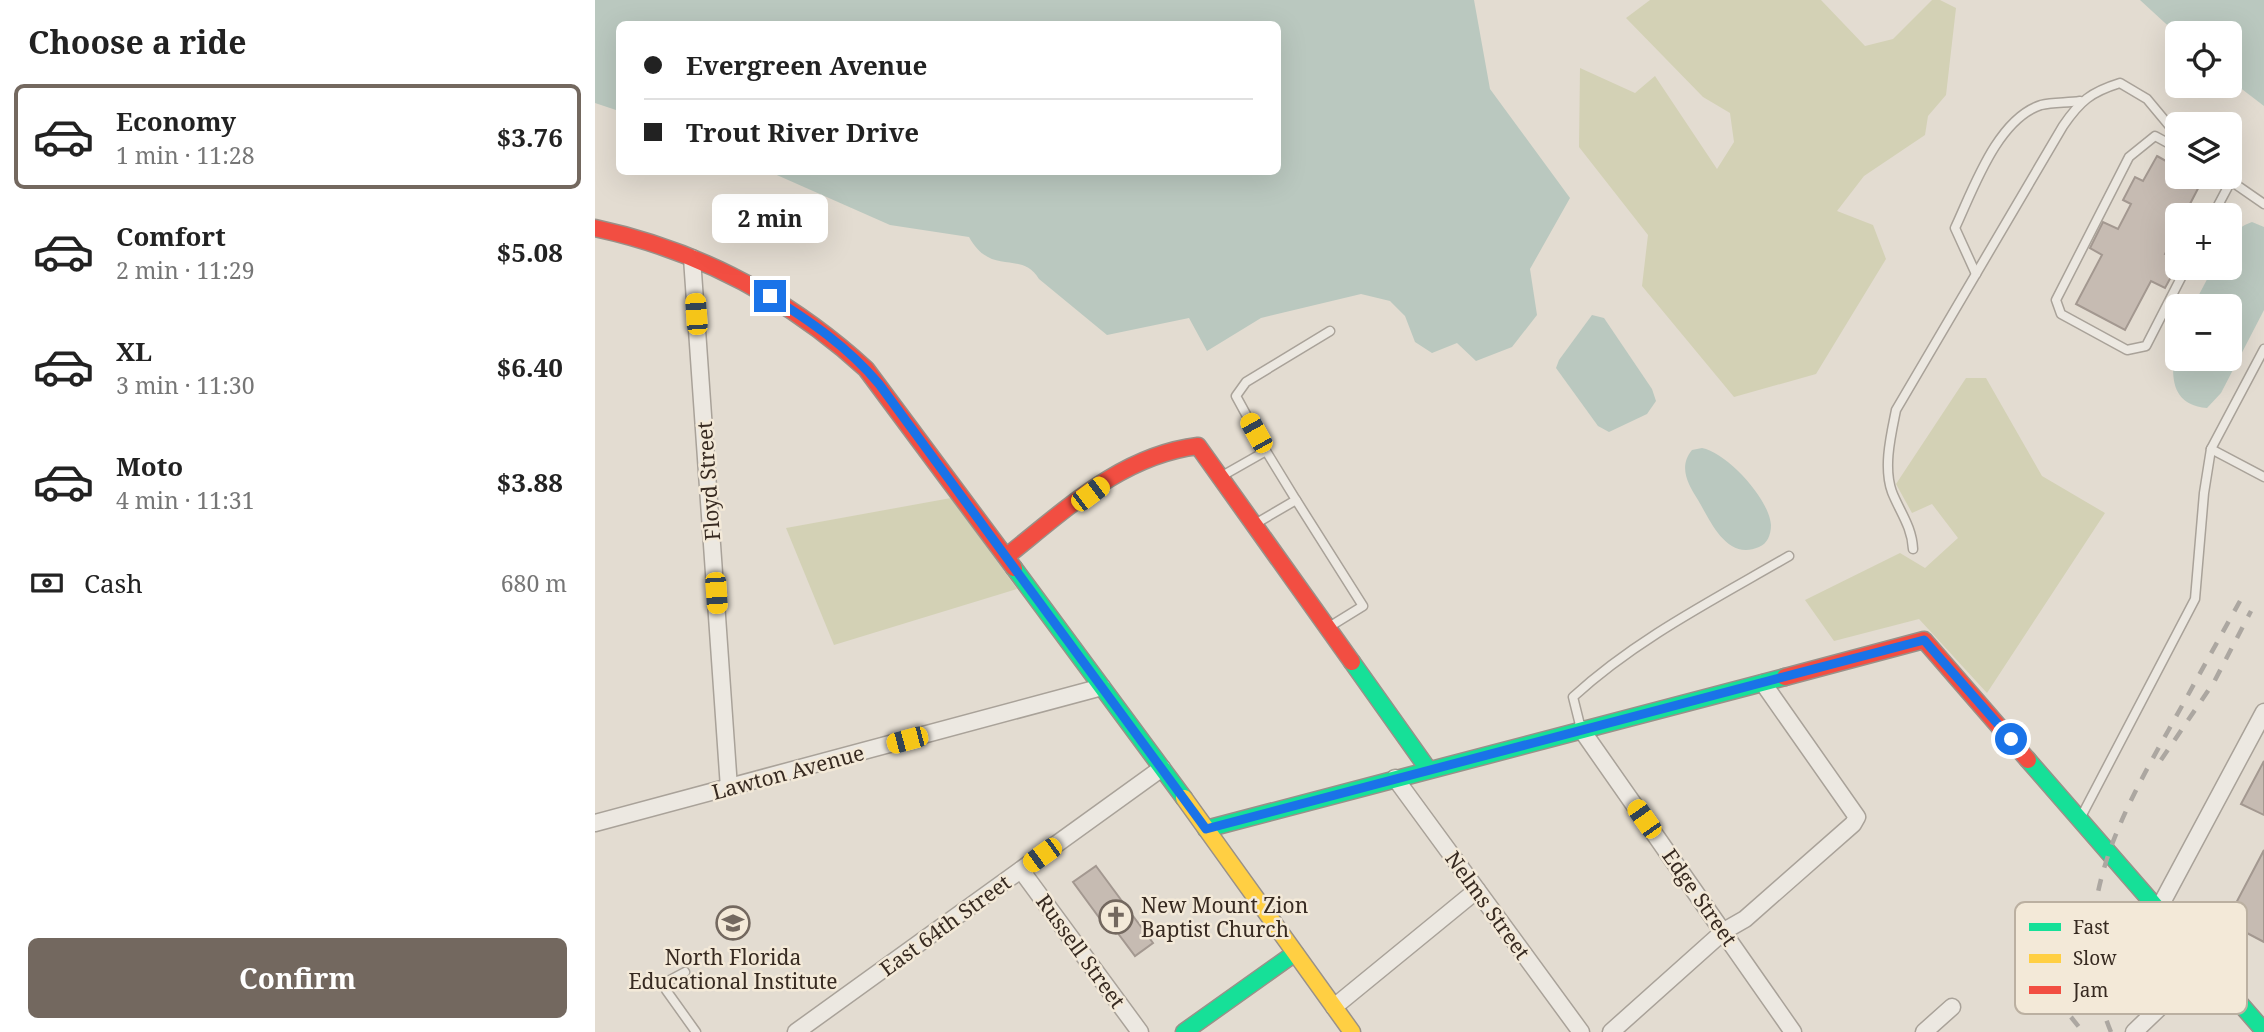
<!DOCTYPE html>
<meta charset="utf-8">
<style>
:root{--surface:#fff;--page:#f2f2f2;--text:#222;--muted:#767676;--line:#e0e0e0;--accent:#73685f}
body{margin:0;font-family:"Noto Serif",serif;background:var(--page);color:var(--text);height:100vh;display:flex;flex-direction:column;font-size:26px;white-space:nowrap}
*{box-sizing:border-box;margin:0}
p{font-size:23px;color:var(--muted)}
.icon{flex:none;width:38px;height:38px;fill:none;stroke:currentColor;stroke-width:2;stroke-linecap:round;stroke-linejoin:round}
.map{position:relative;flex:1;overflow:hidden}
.sheet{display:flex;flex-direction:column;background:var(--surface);width:595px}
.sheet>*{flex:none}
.banner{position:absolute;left:21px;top:21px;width:665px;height:154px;border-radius:10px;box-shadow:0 7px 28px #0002;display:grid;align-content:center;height:154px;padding:0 28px;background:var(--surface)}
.controls{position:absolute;left:1570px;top:21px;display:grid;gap:14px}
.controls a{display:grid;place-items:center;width:77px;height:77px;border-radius:10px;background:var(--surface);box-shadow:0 7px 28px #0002;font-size:35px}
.end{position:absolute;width:32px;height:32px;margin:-16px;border:9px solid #1a73e8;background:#fff;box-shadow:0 0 0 4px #fff}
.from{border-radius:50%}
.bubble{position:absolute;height:49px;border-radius:10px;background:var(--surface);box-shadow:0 7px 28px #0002;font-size:23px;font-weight:700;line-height:49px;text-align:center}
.car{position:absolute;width:21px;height:42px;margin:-21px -10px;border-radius:9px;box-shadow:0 0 5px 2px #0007;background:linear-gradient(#f5c518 24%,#345 0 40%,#f5c518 0 76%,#345 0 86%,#f5c518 0)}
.banner b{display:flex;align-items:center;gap:24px;height:66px;font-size:26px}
.banner b+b{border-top:2px solid var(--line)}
.banner i{width:18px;height:18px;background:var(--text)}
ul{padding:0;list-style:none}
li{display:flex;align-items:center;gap:21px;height:105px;margin:0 14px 10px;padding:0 14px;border:4px solid transparent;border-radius:10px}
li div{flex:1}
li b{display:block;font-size:26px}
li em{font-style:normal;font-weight:700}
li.active{border-color:var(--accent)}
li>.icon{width:63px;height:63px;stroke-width:1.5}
h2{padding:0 28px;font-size:32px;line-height:84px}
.pay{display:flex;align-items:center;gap:18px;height:77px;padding:0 28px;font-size:26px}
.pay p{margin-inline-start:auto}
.primary-button{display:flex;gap:14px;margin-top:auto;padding:14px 28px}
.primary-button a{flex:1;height:80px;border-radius:10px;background:var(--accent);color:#fff;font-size:28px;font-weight:700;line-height:80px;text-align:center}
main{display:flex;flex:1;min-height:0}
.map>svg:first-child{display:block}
</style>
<main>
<section class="sheet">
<h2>Choose a ride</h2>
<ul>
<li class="active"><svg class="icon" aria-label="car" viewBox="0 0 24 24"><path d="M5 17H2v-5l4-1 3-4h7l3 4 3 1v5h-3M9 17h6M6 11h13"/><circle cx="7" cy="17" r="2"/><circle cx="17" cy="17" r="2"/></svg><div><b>Economy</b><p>1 min · 11:28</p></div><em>$3.76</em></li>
<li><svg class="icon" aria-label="car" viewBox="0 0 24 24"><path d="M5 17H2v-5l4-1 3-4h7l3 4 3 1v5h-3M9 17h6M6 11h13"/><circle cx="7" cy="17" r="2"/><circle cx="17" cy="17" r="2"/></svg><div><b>Comfort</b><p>2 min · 11:29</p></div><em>$5.08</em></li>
<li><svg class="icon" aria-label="car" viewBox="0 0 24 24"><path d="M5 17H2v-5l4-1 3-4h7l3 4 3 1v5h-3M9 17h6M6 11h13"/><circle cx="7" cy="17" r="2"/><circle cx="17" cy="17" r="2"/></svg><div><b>XL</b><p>3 min · 11:30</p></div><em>$6.40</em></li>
<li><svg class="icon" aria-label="car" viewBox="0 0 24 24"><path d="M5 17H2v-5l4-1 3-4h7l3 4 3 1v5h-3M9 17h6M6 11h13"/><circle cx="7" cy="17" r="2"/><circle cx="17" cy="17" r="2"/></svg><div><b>Moto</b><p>4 min · 11:31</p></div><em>$3.88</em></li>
</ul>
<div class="pay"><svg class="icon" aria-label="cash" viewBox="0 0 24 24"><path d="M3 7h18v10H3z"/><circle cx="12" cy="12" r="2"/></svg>Cash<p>680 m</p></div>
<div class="primary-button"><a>Confirm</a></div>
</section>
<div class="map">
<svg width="1669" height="1032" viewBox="0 0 1669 1032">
<rect width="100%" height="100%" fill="#e3dcd1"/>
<g fill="#d3d1b5">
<path d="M1055,0h171l44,46 28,-7 39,-39h8l16,8 -10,87 -18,21 -3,19 -61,41 -27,35 36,14 13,34 -70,115 -82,23 -92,-111 6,-51 -69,-88 1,-79 55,25 20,-17 62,93 17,-27 -4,-29 -27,-16 -77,-79z"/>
<path d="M1371,378h20l56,98 63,37 -118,180 -68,-74 -85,22 -29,-41 95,-47 25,15 33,-30 -26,-34 -20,9 -16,-29z"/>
<path d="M356,498l66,91 -183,56 -48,-117z"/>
</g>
<g fill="#bac8bf">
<path d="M0,0h879l16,89 80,109 -40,71 7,46 -25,32 -36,14 -19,-18 -25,10 -17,-11 -10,-26 -15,-15 -29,-7 -100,24 -54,33 -18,-33 -82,17 -68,-56c-18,-30 -47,-1 -70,-42l-79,-12 -120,-53h507v-148h-658v87l-24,-8z"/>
<path d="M1545,0h124v106l-34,-26 -1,-47 -52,1z"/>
<path d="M1657,222l12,5v83l-43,83 -14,15c-39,-4 -36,-35 -31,-67l1,18h52v-53h-36l20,-38h16c0,-25 -3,-36 23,-46z"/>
<path d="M997,315l12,3 48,71 4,12 -9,13 -38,18 -11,-6 -42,-58 3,-8z"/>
<path d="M1107,448c25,5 67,50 69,77 0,10 -4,19 -12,22 -32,14 -48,-25 -61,-47 -10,-16 -20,-33 -6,-50z"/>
</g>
<g fill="#c6bbb2" stroke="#a39890" stroke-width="2">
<path d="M1562,156l20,11v10h27l-14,27 17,11h-30v16l-12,23 12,6v6l-12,22 -14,-7 -26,49 -49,-26 26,-49 -12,-7 13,-26 15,7 13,-25 -8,-4 12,-23 8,4z"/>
<path d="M1669,761v54l-23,-11z"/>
<path d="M1669,850v92l-38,-20z"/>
<path d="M501,866l57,77 -18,13 -24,-32 -5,3 -33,-45z"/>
</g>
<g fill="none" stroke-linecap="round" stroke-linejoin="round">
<defs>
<g id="lane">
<path d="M1582,148l-22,-12 -26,21 -73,143 5,14 66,36 19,-4 40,-78"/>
<path d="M1630,177l39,27"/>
<path d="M1618,215l18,-34"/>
<path d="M1381,274l-21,-46c18,-38 42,-109 86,-123 12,-3 27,-2 39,-4"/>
<path d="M1616,449l53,28"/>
<path d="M627,476l44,-25 -30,-55 10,-14 84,-51"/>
<path d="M701,500l67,106 -34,21"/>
<path d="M660,524l41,-24 -30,-49"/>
<path d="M1318,549c-1,-22 -13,-37 -21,-57 -9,-25 -1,-57 4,-82l167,-284c17,-25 28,-34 57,-43l27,16 30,36"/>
<path d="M986,729l-8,-32c63,-58 142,-98 216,-141"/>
<path d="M1487,815l113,-216 9,-106 7,-44 53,-100"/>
<path d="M90,972l-17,9 -2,9 30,42"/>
</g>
<g id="street">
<path d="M97,258l37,530"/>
<path d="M986,729l212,303"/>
<path d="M800,778l186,254"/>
<path d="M0,823l507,-136"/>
<path d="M426,870l119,162"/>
<path d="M1563,910l106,-198"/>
<path d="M739,1007l143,-117"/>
<path d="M201,1032l366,-264"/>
<path d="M1016,1032l113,-101 21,-12 108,-95 4,-7 -94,-134"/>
<path d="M1329,1032l28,-25"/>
<path d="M1539,1032l72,-69"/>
</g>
<g id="fast">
<path d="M419,568l170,230"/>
<path d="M757,662l76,107"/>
<path d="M1433,760l236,271"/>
<path d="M611,829l579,-152"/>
<path d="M589,1032l111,-79"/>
</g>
<path id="slow" d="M589,798l168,234"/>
<g id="jam">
<path d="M0,228c103,22 193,70 271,141l148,199"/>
<path d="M412,556c58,-46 115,-101 191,-110l154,216"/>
<path d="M1190,677l139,-37 104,120"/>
</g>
</defs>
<use href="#lane" stroke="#a9a299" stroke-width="11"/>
<use href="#street" stroke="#a9a299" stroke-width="19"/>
<use href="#fast" stroke="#999189" stroke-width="19"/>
<use href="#slow" stroke="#999189" stroke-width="19"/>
<use href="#jam" stroke="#999189" stroke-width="19"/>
<use href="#lane" stroke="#ece8e1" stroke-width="8"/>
<use href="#street" stroke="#ece8e1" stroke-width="16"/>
<use href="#fast" stroke="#16e098" stroke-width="16"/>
<use href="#slow" stroke="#ffcf43" stroke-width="16"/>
<use href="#jam" stroke="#f24e42" stroke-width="16"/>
<g stroke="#aca7a1" stroke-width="4.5" stroke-dasharray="12 12" stroke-linecap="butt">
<path d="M1566,760l53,-78 37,-71"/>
<path d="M1476,1017l12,15"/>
<path d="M1516,1032c-46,-112 3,-205 57,-301 24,-43 48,-87 72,-130"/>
</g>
</g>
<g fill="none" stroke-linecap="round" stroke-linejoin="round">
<path stroke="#1a73e8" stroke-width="9" d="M175,296c40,25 78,51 109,88l327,445 718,-189 87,99"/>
</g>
<defs>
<symbol id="church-ring" viewBox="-11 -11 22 22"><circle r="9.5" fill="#f3e9d8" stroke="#73685f" stroke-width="1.5"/><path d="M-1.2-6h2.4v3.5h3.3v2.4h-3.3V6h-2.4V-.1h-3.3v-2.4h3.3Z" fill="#73685f"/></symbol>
<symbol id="school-ring" viewBox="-11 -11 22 22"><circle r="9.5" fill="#f3e9d8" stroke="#73685f" stroke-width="1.5"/><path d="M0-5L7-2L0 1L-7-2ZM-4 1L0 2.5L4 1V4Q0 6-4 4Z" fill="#73685f"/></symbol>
</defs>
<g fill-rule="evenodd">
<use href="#church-ring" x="502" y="898" width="38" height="38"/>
<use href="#school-ring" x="119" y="904" width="38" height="38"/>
</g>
<g text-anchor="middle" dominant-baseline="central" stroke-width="5" stroke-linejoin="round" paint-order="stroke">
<g font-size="21" fill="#372a21" stroke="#f3e9d8">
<text transform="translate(113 481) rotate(-94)">Floyd Street</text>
<text transform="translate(193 772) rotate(-15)">Lawton Avenue</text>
<text transform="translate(1105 897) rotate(55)">Edge Street</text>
<text transform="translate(893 905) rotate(54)">Nelms Street</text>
<text transform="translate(350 925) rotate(-36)">East 64th Street</text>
<text transform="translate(486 951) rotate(54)">Russell Street</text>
</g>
<g font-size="21" fill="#372a21" stroke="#f3e9d8" text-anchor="start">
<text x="546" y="905">New Mount Zion<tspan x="546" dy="24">Baptist Church</tspan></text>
<text x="138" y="957" text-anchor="middle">North Florida<tspan x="138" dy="24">Educational Institute</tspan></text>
</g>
</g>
<rect x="1420" y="902" width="232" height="112" rx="10" fill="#f3e9d8" stroke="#bbb0a1" stroke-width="2"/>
<rect x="1434" y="923" width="32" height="8" fill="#16e098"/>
<rect x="1434" y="954" width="32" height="9" fill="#ffcf43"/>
<rect x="1434" y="986" width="32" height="8" fill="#f24e42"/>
<g font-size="19" fill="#372a21">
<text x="1478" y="934">Fast</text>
<text x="1478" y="965">Slow</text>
<text x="1478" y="997">Jam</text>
</g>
</svg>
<div class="controls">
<a><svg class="icon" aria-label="locate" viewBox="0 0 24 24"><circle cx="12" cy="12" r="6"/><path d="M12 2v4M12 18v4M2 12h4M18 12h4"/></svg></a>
<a><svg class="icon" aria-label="layers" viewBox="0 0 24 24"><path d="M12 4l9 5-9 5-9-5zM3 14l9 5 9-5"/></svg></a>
<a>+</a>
<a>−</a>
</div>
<i class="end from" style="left:1416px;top:739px"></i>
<i class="end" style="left:175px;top:296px"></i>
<div class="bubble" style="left:117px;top:194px;width:116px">2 min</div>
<i class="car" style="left:101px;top:314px;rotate:356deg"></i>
<i class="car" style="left:661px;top:433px;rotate:331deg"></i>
<i class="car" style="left:495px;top:494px;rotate:53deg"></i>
<i class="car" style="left:121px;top:593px;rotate:176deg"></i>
<i class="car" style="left:312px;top:740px;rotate:255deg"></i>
<i class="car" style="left:1049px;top:819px;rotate:325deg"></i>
<i class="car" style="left:447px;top:855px;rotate:234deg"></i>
<div class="banner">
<b><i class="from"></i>Evergreen Avenue</b>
<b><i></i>Trout River Drive</b>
</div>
</div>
</main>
